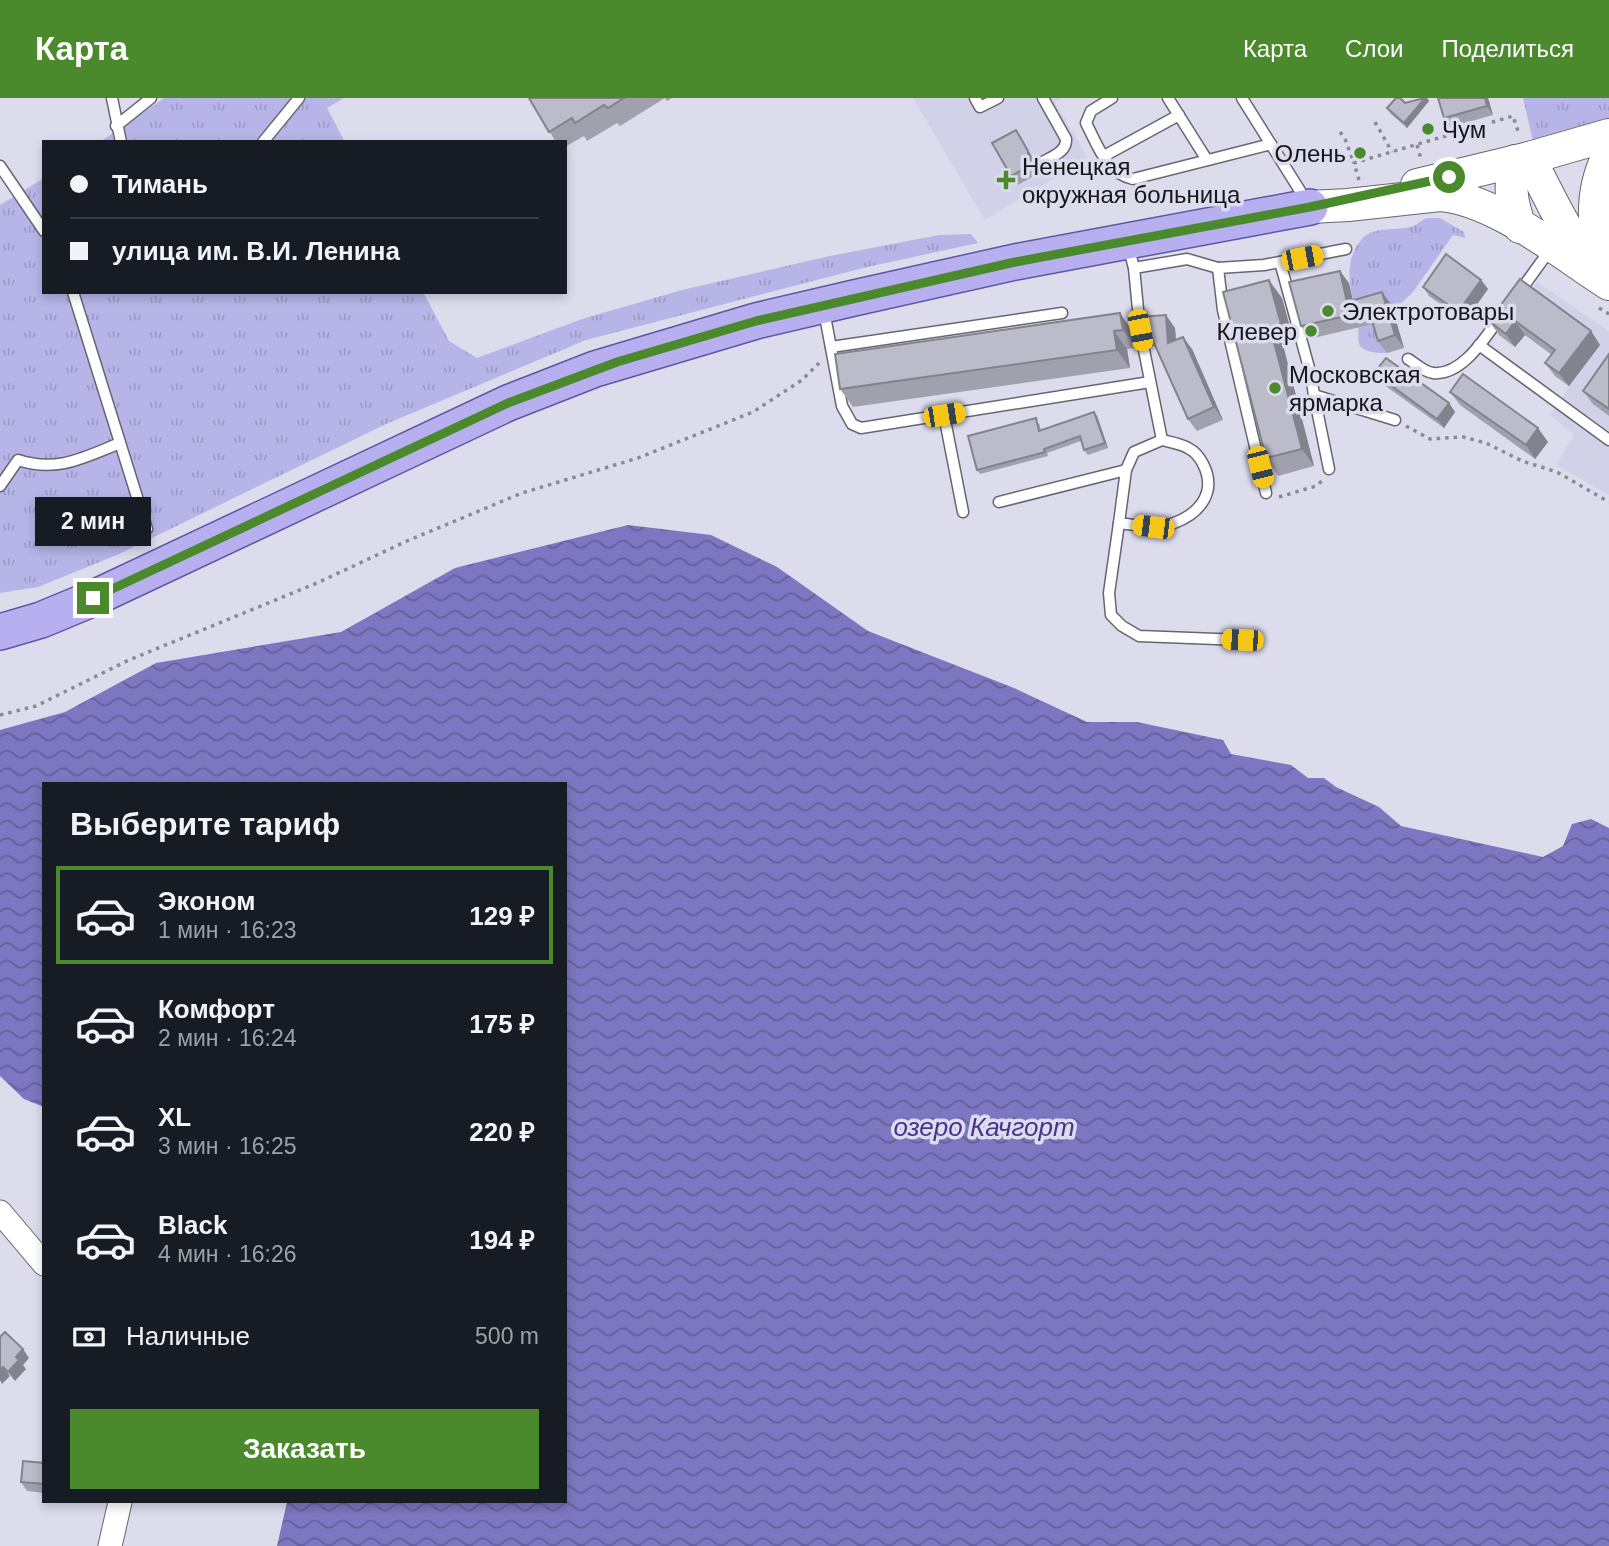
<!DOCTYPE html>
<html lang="ru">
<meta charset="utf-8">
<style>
:root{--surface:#171b24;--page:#242831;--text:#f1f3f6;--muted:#9ea1a6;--line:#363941;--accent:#4a8a2c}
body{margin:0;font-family:Arial,sans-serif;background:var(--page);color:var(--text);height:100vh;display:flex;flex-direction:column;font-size:26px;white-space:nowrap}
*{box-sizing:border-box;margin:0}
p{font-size:23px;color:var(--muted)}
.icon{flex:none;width:38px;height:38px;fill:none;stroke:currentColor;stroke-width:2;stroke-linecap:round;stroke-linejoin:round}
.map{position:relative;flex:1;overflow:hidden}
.sheet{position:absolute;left:42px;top:684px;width:525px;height:721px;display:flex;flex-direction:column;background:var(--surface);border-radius:0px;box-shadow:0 4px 10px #0003}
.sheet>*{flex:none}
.guide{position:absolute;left:42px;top:42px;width:525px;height:154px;border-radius:0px;box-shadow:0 4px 10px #0003;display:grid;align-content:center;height:154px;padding:0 28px;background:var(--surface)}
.end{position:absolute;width:32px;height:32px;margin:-16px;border:9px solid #4a8a2c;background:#fff;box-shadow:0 0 0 4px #fff}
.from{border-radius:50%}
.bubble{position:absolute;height:49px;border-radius:0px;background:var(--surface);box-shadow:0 4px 10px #0003;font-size:23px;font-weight:800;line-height:49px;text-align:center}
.car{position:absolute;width:21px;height:42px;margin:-21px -10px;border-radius:9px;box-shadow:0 0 5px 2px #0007;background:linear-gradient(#f5c518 24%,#345 0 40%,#f5c518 0 76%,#345 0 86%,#f5c518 0)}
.guide b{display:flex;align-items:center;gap:24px;height:66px;font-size:26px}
.guide b+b{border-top:2px solid var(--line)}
.guide i{width:18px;height:18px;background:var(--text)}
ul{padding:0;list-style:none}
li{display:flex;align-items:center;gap:21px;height:98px;margin:0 14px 10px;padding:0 14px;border:4px solid transparent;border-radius:0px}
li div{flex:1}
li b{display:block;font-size:26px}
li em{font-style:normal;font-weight:800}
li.current{border-color:var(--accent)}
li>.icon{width:63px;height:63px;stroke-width:1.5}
h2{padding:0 28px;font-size:32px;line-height:84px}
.pay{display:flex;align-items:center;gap:18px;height:77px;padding:0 28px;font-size:26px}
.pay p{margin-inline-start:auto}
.cta{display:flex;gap:14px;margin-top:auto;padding:14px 28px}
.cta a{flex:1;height:80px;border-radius:0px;background:var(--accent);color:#fff;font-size:28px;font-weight:800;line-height:80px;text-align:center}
header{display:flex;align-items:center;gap:42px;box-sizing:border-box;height:98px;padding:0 35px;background:var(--accent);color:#fff}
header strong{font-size:33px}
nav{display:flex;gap:38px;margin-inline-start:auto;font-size:24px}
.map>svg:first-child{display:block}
</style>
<header>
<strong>Карта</strong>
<nav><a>Карта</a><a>Слои</a><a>Поделиться</a></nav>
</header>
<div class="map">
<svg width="1609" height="1448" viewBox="0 0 1609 1448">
<defs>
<pattern id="grass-tufts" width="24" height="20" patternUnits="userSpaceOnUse" patternTransform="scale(1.75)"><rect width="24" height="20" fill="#b7b5e7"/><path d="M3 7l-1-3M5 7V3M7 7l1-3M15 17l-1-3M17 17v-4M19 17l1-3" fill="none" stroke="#9d9bc6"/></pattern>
<pattern id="water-waves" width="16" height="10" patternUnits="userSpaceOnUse" patternTransform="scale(1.75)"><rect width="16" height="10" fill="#7d76c0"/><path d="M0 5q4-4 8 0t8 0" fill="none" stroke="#65609b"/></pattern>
</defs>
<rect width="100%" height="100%" fill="#dddced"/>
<g fill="#d1d1e8">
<path d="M913,0h149l-7,4 33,56 -103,62z"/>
<path d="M1537,184l72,49v164l-53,-30 18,-30 -24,-20 19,-28 -14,-11 9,-12 -39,-29 -10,12 -16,-12z"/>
</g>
<g fill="url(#grass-tufts)">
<path d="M164,0h180l-17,10 18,34h-245z"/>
<path d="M1523,0h86v21l-76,22z"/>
<path d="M44,80v114h379l26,49 28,17 105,-39 100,-29 148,-34 109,-21 32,-1 7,9 -115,25 -277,72 -200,84 -269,131 -79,32 -38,6v-388z"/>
<path d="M1427,120h13l24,14 1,6 -12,-3 -40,57 -20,19 -19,-1 13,43c-8,0 -20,0 -26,-6 -4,-5 -2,-14 -3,-21 -4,-30 -19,-61 4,-87 12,-14 36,-7 51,-13 5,-2 9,-6 14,-8z"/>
</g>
<path fill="url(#water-waves)" d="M628,427l83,10 66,32 91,64 146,57 73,34h50l86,18 8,14 60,11 17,13h16l12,9 43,20 22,19 142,31 20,-11 9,-22 19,-5 18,9v718h-1332l10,-44h278v-718h-521v323l-20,-8 -24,-23v-346l65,-18 91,-49 185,-31 114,-64z"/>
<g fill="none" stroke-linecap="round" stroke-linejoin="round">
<defs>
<g id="lane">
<path d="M112,0l9,44"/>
<path d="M975,0l5,9 18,-9"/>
<path d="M1112,0l-21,13 -5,12c12,23 20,50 47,56l138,-35"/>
<path d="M1168,0l39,62"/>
<path d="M1242,0l65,104"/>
<path d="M116,28l35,-28"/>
<path d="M263,44l36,-44"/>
<path d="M1104,58l75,-41"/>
<path d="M1041,65c10,-6 26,-11 25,-24l-23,-41"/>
<path d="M0,68l44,65"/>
<path d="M1128,147l6,23 53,-9 31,9"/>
<path d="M1280,164l31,113 3,20 81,25"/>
<path d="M1134,170l6,62 22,110"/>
<path d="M73,194l74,237"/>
<path d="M1518,196l34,-47"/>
<path d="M824,213l18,95 10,18 9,4 289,-46"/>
<path d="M1479,247l130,95"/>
<path d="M831,249l231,-34"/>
<path d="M1408,261c7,4 16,13 25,14 29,3 52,-35 67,-56"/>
<path d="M1314,297l15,74"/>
<path d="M944,317l19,97"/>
<path d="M1162,342c8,2 19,4 26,8 6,3 12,10 15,16 14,27 -2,49 -29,59 -18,7 -37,2 -55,0l7,-53 8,-18z"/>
<path d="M0,388l18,-26c39,13 67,-3 102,-17"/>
<path d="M1266,395l-43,-183 -5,-42 46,-3 82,-16"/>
<path d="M999,404l127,-32"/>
<path d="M1119,425l-10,70 2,22 11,11 17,10 103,4"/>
</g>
<g id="street">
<path d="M0,1114l44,52"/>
<path d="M110,1448l10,-44"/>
</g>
<g id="secondary">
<path d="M1529,60c20,36 37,80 67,109"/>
<path d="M1515,63c-6,28 -4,40 5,66"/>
<path d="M1417,87l112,-27 80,-23"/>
<path d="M1310,109l38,-2 92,-10c55,4 122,59 169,89"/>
<path d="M1604,174c-11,-41 -15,-79 5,-118"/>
</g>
<path id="primary" d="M0,534l41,-12 53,-22 414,-195 87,-34 161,-48 98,-23 161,-36 295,-55"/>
</defs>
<use href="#lane" stroke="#666573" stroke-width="13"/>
<use href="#street" stroke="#666573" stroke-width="25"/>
<use href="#secondary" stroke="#666573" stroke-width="34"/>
<use href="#primary" stroke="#6056a0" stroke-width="38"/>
<g stroke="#8a8a96" stroke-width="3.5" stroke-dasharray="3.5 5" stroke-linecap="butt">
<path d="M1375,24l17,30"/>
<path d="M1340,34l5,7 9,24"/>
<path d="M1417,47l4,14"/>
<path d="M1359,82l-5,-17 159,-47 6,18"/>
<path d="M1599,210l10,6"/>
<path d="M1406,328l24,13 33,-2 23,6 36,18 35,11 52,30"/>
<path d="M1279,399l37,-11 7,-6"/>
<path d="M0,617l36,-9 93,-46 188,-77 90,-42 115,-48 116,-35 115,-46 49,-32 17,-17"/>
</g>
<use href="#lane" stroke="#fff" stroke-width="10"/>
<use href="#street" stroke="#fff" stroke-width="23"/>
<use href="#secondary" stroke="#fff" stroke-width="32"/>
<use href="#primary" stroke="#b8aff1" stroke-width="35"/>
</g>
<g fill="#a1a1ae">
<path d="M529,0h143l-5,3 -2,-3 -45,28 -3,-3 -30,18 -3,-5 -19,11v-5h-9z"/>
<path d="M1421,0h6l2,3 -22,27 -17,-15 -3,-5z"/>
<path d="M1438,0h50l5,17 -43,12 -6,-9z"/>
<path d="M1016,32l25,42 -23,13 -7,-9z"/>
<path d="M1520,181l71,52 9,14 -31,41 -14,-10 -10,-13 7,-8 -27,-20 -10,12 -16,-12 -10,-14z"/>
<path d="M1481,182l7,9 -23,32 -36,-25 -6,-9z"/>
<path d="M1349,185l4,18 38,3 13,44 -17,5 -9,-12 -5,-17 -64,15 -8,-13z"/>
<path d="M1223,194l59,6 12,44 -11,3 31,121 -36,10 -12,-18z"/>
<path d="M1120,215l12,18 4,17 -9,1 3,19 -277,39 -13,-18z"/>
<path d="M1175,230l1,12 16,9 31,71 -26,11 -9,-12 -32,-73 -5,1 -9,-13z"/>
<path d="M1609,256v62l-16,-12 -10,-13z"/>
<path d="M1374,275l75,30 6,9 -11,16 -64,-46z"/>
<path d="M1450,294l98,50 -13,17 -75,-54z"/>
<path d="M1094,314l3,4 11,32 -20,7 -4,-5 -3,-9 -34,12 1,3 -68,18 -3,-4 62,-47 2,7z"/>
<path d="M44,1365v30l-17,-2 -6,-9z"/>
</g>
<g fill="#83838d">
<path d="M1425,0h2l2,3 -22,27 -3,-5z"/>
<path d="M1485,0h3l5,17 -6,-9z"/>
<path d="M1016,32l18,30v3l-6,-5z"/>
<path d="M1340,173l9,12 7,32 -9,-13z"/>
<path d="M1269,182l13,18 12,44 -13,-18z"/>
<path d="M1481,182l7,9 -23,32 -7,-9z"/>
<path d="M1382,194l9,12 13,44 -9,-13z"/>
<path d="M1120,215l12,18 4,17 -13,-18z"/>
<path d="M1166,217l9,13 2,28 -9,-13z"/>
<path d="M1515,223l10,14 -10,12 -9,-13z"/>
<path d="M1270,229l13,18 31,121 -12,-17z"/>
<path d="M1114,233l13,18 3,19 -13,-18z"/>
<path d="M1591,233l9,14 -31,41 -10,-13z"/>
<path d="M1183,239l9,12 31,71 -9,-13z"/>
<path d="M1449,305l6,9 -11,16 -7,-9z"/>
<path d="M1094,314l3,4 11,32 -3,-5z"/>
<path d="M1538,330l10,14 -13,17 -9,-14z"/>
<path d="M23,1251l6,9 -6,7 3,4 -11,12 -7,-9 8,-15z"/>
<path d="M3,1269l7,9 -8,8 -2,-4v-9z"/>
</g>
<g fill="#bbbbca" stroke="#83838d" stroke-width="2">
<path d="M529,0h95l-16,10 -4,-3 -29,18 -3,-5 -23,14z"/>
<path d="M1396,0h4l5,5 20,-5 -21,25 -17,-15z"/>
<path d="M1438,0h47l2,8 -43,12z"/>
<path d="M1016,32l12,21v7l6,5 -23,13 -19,-33z"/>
<path d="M1446,156l35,26 -23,32 -35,-25z"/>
<path d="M1340,173l7,31 35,-10 13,43 -17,6 -9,-30 -68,15 -12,-44z"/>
<path d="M1520,181l71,52 -32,42 -14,-10 10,-13 -40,-29 -9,13 -17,-13z"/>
<path d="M1269,182l12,44 -11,3 32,122 -36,9 -43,-166z"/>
<path d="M1120,215l3,17 -9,1 3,19 -277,39 -5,-35z"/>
<path d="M1166,217l2,28 15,-6 31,70 -26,12 -38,-85h-8l-3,-17z"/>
<path d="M1609,256v55l-26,-18z"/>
<path d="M1386,260l63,45 -12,16 -63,-46z"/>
<path d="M1463,276l75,54 -12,17 -76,-53z"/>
<path d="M1094,314l11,31 -21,7 -4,-14 -36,13 1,3 -68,18 -9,-34 68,-18 3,13z"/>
<path d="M5,1234l18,17 -7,8 3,3 -11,12 -5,-5 -3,4v-34z"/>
<path d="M23,1363l21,2v21l-23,-2z"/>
</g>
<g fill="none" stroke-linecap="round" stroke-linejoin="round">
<path stroke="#4a8a2c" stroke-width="9" d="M93,500l415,-195 109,-41 139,-41 259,-59 295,-55 139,-30"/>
</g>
<g fill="#4a8a2c" stroke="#dddced" stroke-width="2.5">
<circle cx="1428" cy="31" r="7"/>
<circle cx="1360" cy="55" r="7"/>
<path d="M1002.5 71.5h7v7h7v7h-7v7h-7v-7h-7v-7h7z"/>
<circle cx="1328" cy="213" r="7"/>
<circle cx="1311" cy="233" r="7"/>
<circle cx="1275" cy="290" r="7"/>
</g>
<g text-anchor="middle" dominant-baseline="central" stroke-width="7" stroke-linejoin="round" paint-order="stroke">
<g font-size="24" fill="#16161b" stroke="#dddced" text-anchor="start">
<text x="1442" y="31">Чум</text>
<text x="1346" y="55" text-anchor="end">Олень</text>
<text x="1022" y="68">Ненецкая<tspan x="1022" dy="28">окружная больница</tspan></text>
<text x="1342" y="213">Электротовары</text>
<text x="1297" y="233" text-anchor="end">Клевер</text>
<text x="1289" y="276">Московская<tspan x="1289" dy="28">ярмарка</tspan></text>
</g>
<g font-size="26" font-style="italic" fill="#45338d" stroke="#dddced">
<text x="984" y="1029">озеро Качгорт</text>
</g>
</g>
</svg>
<i class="end from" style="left:1449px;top:79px"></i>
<i class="end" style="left:93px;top:500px"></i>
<div class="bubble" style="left:35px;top:399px;width:116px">2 мин</div>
<i class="car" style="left:1302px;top:160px;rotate:79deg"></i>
<i class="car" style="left:1140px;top:232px;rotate:169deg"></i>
<i class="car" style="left:944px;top:317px;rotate:81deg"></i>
<i class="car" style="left:1260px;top:369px;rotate:166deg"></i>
<i class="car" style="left:1153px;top:429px;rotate:277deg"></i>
<i class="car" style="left:1242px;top:542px;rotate:272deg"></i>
<div class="guide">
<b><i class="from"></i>Тимань</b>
<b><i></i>улица им. В.И. Ленина</b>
</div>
<section class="sheet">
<h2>Выберите тариф</h2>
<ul>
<li class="current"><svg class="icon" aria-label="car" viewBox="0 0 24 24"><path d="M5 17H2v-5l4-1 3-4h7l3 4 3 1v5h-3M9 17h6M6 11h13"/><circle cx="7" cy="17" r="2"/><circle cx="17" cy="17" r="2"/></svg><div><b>Эконом</b><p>1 мин · 16:23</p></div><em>129 ₽</em></li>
<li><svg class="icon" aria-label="car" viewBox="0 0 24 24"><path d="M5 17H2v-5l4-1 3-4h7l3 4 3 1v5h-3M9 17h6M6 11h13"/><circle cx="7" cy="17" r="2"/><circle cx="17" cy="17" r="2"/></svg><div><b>Комфорт</b><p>2 мин · 16:24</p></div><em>175 ₽</em></li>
<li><svg class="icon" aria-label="car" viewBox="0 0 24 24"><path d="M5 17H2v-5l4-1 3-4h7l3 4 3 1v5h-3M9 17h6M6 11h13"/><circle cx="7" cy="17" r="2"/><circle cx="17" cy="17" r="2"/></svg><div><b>XL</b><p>3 мин · 16:25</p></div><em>220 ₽</em></li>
<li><svg class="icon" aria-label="car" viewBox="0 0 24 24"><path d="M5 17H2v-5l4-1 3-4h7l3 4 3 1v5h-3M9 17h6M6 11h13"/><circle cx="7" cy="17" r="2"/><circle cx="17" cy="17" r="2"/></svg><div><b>Black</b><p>4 мин · 16:26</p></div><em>194 ₽</em></li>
</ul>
<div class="pay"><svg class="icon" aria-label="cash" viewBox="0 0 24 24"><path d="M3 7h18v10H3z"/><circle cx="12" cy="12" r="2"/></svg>Наличные<p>500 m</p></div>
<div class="cta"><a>Заказать</a></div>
</section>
</div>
